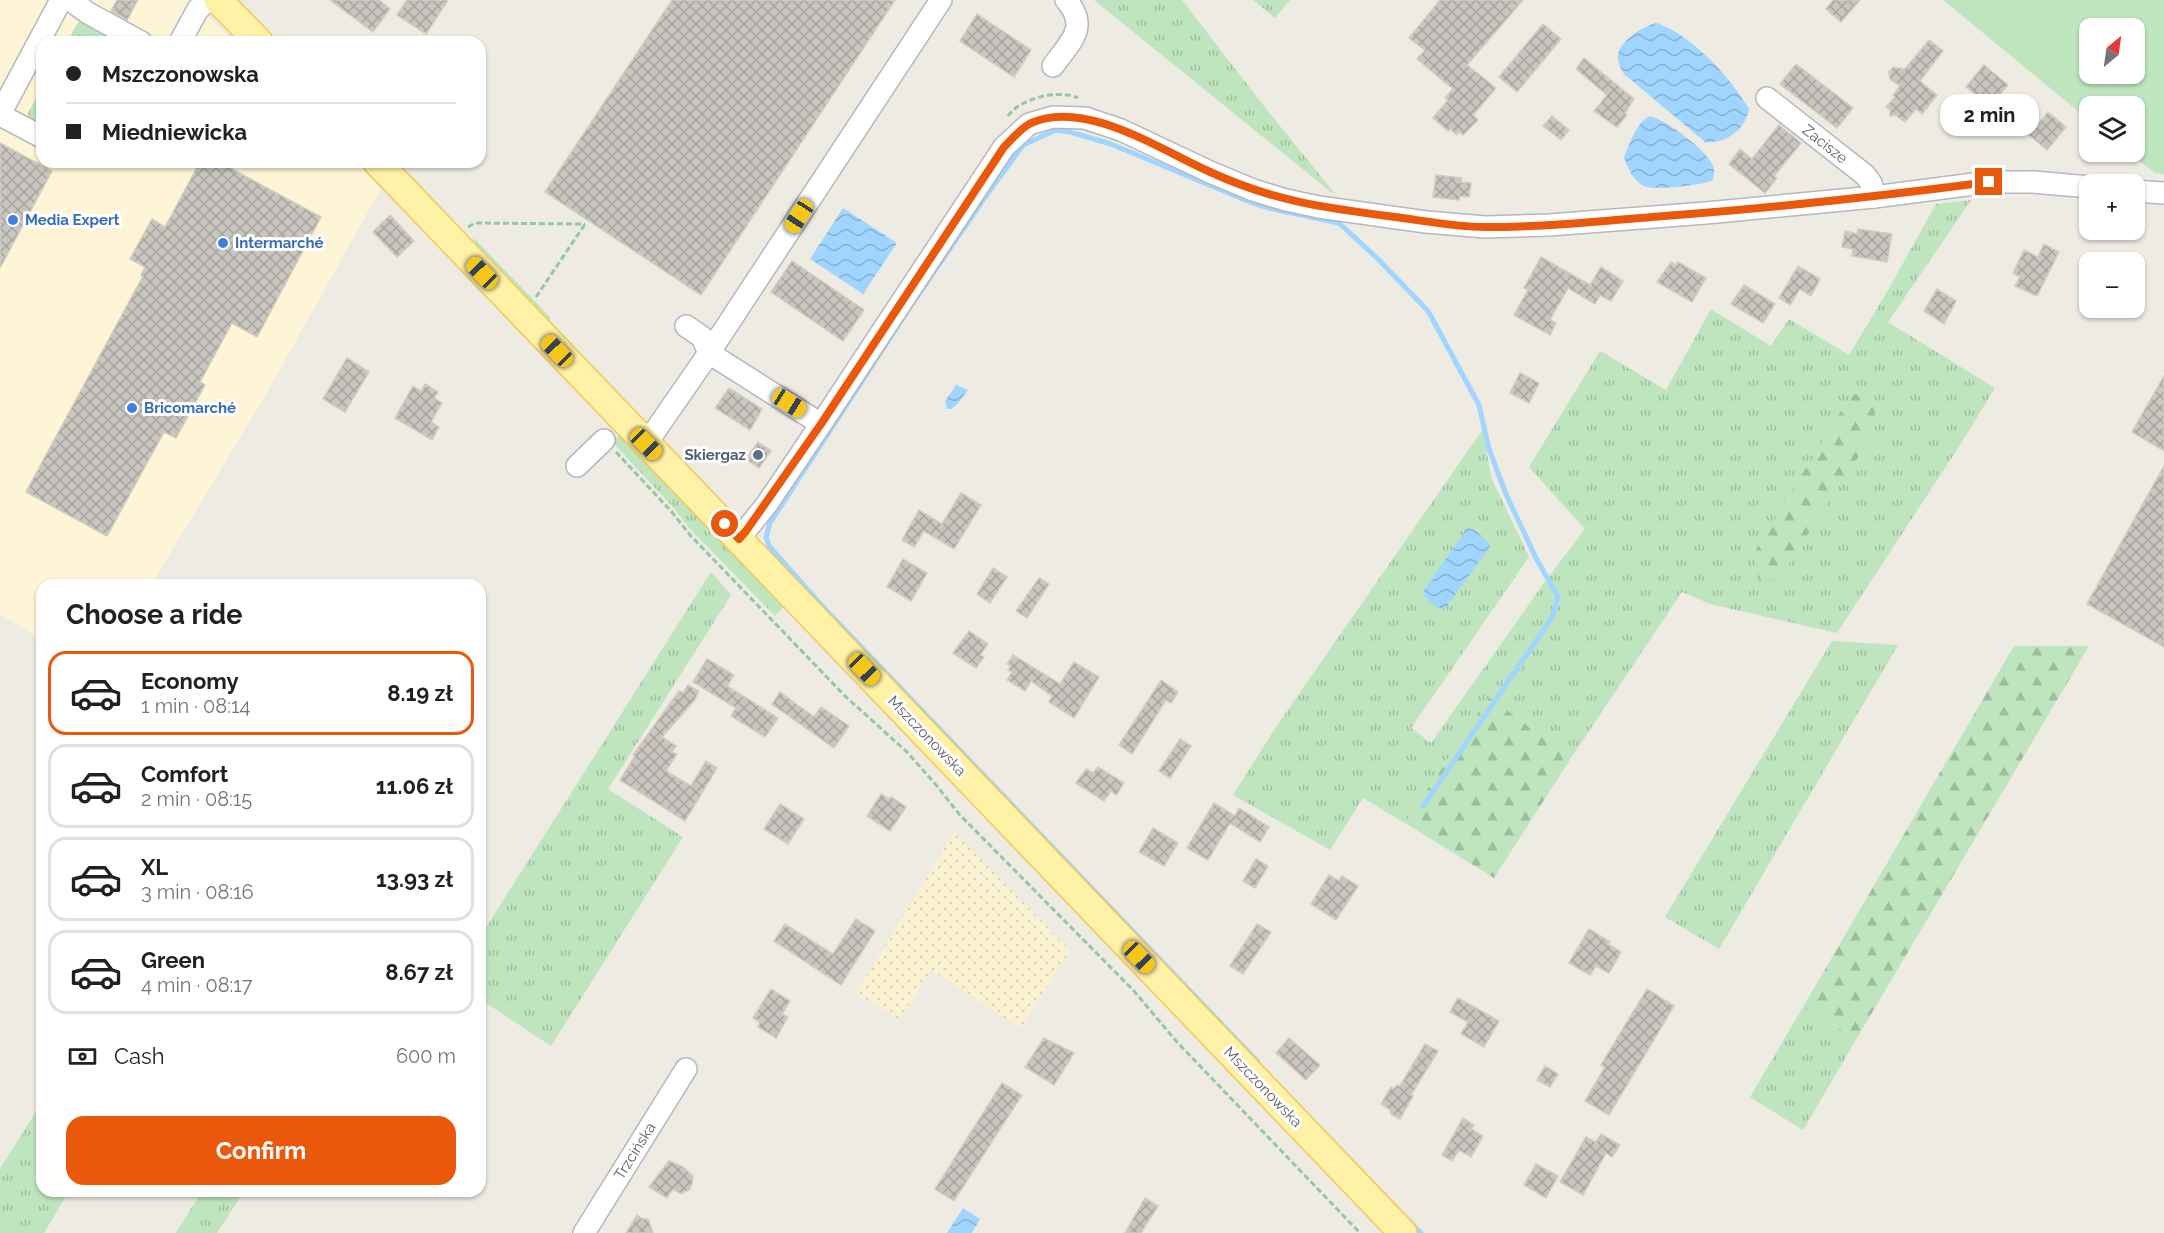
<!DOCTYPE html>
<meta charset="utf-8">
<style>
:root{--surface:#fff;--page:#f6f6f6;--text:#202124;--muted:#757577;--line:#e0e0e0;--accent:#ea580c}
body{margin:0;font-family:Raleway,sans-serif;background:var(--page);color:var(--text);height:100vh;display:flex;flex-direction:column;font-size:22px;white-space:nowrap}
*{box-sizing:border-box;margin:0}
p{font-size:20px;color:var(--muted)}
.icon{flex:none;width:33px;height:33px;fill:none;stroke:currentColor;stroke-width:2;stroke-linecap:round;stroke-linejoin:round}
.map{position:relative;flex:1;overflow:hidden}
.sheet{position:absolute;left:36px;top:579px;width:450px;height:618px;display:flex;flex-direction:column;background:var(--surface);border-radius:18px;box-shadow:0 2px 4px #0004}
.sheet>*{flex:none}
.top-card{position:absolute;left:36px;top:36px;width:450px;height:132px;border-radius:18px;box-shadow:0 2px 4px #0004;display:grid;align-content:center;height:132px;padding:0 30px;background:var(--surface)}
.needle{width:39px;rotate:29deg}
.buttons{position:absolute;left:2079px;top:18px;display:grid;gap:12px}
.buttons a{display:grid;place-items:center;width:66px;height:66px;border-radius:12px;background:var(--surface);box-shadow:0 2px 4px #0004;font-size:30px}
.end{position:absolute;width:27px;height:27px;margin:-14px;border:8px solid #ea580c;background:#fff;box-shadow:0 0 0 3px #fff}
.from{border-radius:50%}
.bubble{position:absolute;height:42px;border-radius:18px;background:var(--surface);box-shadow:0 2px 4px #0004;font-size:20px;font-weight:700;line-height:42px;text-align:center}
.car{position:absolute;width:18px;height:36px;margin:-18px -9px;border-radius:8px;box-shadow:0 0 4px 2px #0007;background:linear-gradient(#f5c518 24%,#345 0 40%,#f5c518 0 76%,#345 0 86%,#f5c518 0)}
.top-card b{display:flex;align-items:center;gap:21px;height:57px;font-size:22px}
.top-card b+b{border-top:2px solid var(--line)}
.top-card i{width:15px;height:15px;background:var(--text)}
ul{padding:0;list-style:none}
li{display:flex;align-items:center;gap:18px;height:84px;margin:0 12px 9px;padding:0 18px;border:3px solid var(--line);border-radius:18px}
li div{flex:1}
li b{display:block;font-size:22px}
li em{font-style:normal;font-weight:700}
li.active{border-color:var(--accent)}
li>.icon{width:54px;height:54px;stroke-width:1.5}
h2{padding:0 30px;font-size:27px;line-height:72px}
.pay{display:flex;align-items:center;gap:15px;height:66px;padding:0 30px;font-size:22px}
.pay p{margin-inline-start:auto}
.action{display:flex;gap:12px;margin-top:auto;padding:12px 30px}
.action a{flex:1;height:69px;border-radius:18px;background:var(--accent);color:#fff;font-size:24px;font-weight:700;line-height:69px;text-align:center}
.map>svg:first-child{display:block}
</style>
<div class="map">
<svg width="2164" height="1233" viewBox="0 0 2164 1233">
<defs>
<pattern id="grass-tufts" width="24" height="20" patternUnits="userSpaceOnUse" patternTransform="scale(1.5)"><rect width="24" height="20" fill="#bee5be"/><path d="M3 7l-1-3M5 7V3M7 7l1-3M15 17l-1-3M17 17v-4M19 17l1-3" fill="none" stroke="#9dbd9e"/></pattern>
<pattern id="forest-firs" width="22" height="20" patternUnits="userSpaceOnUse" patternTransform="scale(1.5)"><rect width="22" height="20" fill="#bee5be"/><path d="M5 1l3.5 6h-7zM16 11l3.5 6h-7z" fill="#9dbd9e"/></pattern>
<pattern id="sand-dots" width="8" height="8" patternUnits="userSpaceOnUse" patternTransform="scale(1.5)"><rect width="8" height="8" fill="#faf1d0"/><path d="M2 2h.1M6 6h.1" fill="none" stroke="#d9d1b5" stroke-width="1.8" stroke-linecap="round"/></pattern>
<pattern id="water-waves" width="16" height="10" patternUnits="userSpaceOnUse" patternTransform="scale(1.5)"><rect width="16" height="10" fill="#a0d5ff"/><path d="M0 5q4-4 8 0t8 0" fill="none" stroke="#85b0d2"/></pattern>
<pattern id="building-cross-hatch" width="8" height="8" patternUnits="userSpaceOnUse" patternTransform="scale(1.5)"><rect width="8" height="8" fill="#c8c6bf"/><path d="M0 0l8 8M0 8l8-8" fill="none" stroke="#a5a49f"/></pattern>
</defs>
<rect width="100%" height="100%" fill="#edebe2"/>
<path fill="#fef5d6" d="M0,0h190l45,42h-193v120h322l21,19 -117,210 -117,194h-109v55l-42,-26z"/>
<g fill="url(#grass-tufts)">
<path d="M1094,0h88l78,101 75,93 -4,-2z"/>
<path d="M1253,0h37l-15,18z"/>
<path d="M83,19l45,23h-61l10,-18z"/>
<path d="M42,87v27l-3,-1 -5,9 -5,-2 -1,-7z"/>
<path d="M1971,200l-83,122 107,66 -35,57 -123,188 -127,-29 -28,-12 -111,166 -82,-61 -84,126 -42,-25 -33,52 -97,-55 43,-68 207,-298 8,48 38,80 -118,171 20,15 113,-160 41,-54 -56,-62 71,-116 66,39 45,-81 60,37 18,-27 60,36 38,-63 49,-88z"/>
<path d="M623,432l65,75 95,95v5l-8,9 -84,-86 -18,-23 -61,-65z"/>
<path d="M711,572l20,23 -123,194 75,48 -132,209 -71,-47v-62z"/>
<path d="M1832,641l66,4 -179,304 -54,-32z"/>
<path d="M1803,1007l54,31 -54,92 -53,-33z"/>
<path d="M42,1102v89h27l-25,42h-44v-64z"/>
<path d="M202,1191h42l-27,42h-41z"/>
</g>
<g fill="url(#forest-firs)">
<path d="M1852,393l26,9 -10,40 -89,137 -20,3 -5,-29z"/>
<path d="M2014,646h75l-232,392 -54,-31z"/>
<path d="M1489,697l82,61 -77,120 -89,-55z"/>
</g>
<path fill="url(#sand-dots)" d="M954,832l116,118 -49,78 -90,-58 -31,50 -44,-27z"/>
<g fill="#bee5be" fill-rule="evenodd">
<path d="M1943,0h221v174l-9,-1 -27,-21h6v-46h-44l-1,14zM2090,28h44v46h-44z"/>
<path d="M473,237l78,81 -2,2 -73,-76z"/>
</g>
<g fill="url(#water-waves)">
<path d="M1657,23c37,14 72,53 92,86 -4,21 -23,35 -44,33l-81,-68c-4,-6 -8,-15 -5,-23 5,-13 26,-26 38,-28z"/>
<path d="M1650,116c15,3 58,35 63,50 2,4 1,10 0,14 -9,5 -56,10 -66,7 -13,-4 -19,-18 -23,-30 6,-13 12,-35 26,-41z"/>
<path d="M843,208l54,35 -34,51 -53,-35z"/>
<path d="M956,385l12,5 -9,12 -7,7h-5l-2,-8z"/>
<path d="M1468,527l8,4 14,13 -1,4 -45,62c-9,-4 -18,-8 -21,-18z"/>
<path d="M963,1208l17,11 -8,14h-25z"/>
</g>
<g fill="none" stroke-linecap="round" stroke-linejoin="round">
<g stroke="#a0d5ff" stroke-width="5">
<path d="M1257,1061l-433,-453 -55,-62 -3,-9 4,-14 139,-214 74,-109 40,-55 33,-15 14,2 41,12 139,58 18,6 71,15 39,36 50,52 51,94 10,44 17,45 30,64 22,39 -5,19 -130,190"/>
<path d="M1410,1222l11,11"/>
</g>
</g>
<g fill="url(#building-cross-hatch)" stroke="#d2cdc0" stroke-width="1.5">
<path d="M117,0h21l-11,20 -16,-9z"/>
<path d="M330,0h49l11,9 -17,23z"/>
<path d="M407,0h41l-22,34 -29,-19z"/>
<path d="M672,0h223l-194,295 -156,-103z"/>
<path d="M1440,0h83l-56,65 29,23 -23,27 5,5 -15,15 -4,-3 -2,3 -7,-6 -2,2 -15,-13 15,-18 -3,-2 8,-9 -36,-30 8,-9 -16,-12z"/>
<path d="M1833,0h27l-19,22 -15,-13z"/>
<path d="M977,14l54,36 -17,27 -54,-36z"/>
<path d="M1543,24l18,15 -44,53 -18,-15z"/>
<path d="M1929,40l14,11 -23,30 17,14 -15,19 -6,-5 -11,13 -10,-7 -5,1v-6l-4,-3 9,-10 -2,-2 7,-9 -10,-7 -1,-7 4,-5 12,2z"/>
<path d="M1584,58l50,41 -9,14 2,2 -10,12 -23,-16 13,-16 -31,-26z"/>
<path d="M1796,64l57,44 -16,20 -57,-44z"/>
<path d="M1984,65l24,20 -19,22 -6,-5 -8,2v-10l-9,-7z"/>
<path d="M2048,112l18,15 -19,23 -18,-15z"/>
<path d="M1552,116l17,14 -8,10 -18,-14z"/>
<path d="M1779,125l22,18 -27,33 3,2 -12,15 -36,-29 11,-15 12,10z"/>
<path d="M0,143l52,28 -52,97z"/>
<path d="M200,162h19l102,55 -64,120 -25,-14 -32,59 5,3 -29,53 -12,-6 -57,104 -81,-44 117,-216 -2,-1 4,-8 -15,-8 22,-40 13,8z"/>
<path d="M1436,175l26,3 -1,4 10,1 -2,14 -9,-1 -1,4 -26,-3z"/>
<path d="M390,215l24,26 -17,16 -24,-25z"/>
<path d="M1858,229l34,5 -5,28 -35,-6 1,-7 -11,-2 3,-16 12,3z"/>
<path d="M2044,244l15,8 -22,44 -22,-10 5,-9 -7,-4 11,-23 14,7z"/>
<path d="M1541,257l49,28 11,-18 22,14 -12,20 -11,-6 -5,9 -27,-16 -18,32 6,3 -6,12 -36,-20 14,-25 -4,-2z"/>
<path d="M792,261l72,49 -21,31 -72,-49z"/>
<path d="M1671,262l5,3 2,-3 28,16 -14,24 -35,-20z"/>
<path d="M1798,266l22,13 -9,17 -11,-7 -10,16 -11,-7z"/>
<path d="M1744,285l31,19 -12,19 -32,-19z"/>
<path d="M1937,289l19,12 -12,23 -20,-13z"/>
<path d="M347,358l22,14 -24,40 -22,-13z"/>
<path d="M1520,373l19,10 -10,20 -19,-10z"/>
<path d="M2164,376v75l-32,-19z"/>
<path d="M425,384l13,8 -4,6 8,5 -11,19 8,5 -7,13 -37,-22 18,-32 8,5z"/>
<path d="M729,388l33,21 -12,21 -35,-22z"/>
<path d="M758,442l13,9 -12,17 -13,-9z"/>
<path d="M2164,466v181l-77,-43z"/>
<path d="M961,493l20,12 -27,44 -30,-18 -10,16 -12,-7 17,-30 23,14z"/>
<path d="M903,559l24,14 -16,28 -24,-14z"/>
<path d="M993,568l14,9 -17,26 -13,-9z"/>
<path d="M1039,578l10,6 -22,34 -11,-7z"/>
<path d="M969,631l19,13 -8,11 4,2 -8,11 -23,-15z"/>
<path d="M1013,655l47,29 14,-22 25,15 -25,41 -25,-16 3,-6 -21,-15 -6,10 -18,-11 5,-8 -4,-2 3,-4 -4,-2z"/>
<path d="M707,659l27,16 -7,11 51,32 -13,19 -34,-21 5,-8 -43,-26z"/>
<path d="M1161,680l17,12 -7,11 -5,-3 -34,54 -13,-9z"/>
<path d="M688,685l11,6 -5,10 -32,36 14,9 -4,6 5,2 -11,17 25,15 15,-25 11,7 -32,53 -65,-41 15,-24 -2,-1 18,-25 28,-39 4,2z"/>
<path d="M780,692l34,25 7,-10 28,19 -15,22 -62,-44z"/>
<path d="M1180,739l11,7 -21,32 -11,-7z"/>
<path d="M1098,767l26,16 -8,12 -5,-4 -7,10 -28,-18 10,-14 7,4z"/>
<path d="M881,794l8,5 2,-2 15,10 -16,24 -23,-15z"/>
<path d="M1214,803l21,13 4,-8 30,19 -9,15 -30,-19 -22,37 -21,-12z"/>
<path d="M780,804l24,15 -16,25 -24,-15z"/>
<path d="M1153,828l25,15 -14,23 -25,-14z"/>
<path d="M1256,859l12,7 -13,22 -12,-7z"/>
<path d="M1329,875l10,6 3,-5 16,10 -22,34 -25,-16z"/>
<path d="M856,919l19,12 -34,54 -67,-44 11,-17 48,30z"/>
<path d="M1257,924l14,8 -28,42 -13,-8z"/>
<path d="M1589,929l21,13 -2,2 13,8 -12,21 -13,-7 -6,9 -21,-12z"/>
<path d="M771,989l19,12 -8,13 6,3 -12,21 -18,-11 2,-5 -7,-4z"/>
<path d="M1647,989l27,17 -65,109 -24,-14 20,-34 -4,-2z"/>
<path d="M1458,998l41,23 -15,26 -23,-13 7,-12 -18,-10z"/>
<path d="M1044,1038l30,15 -20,32 -29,-18z"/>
<path d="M1289,1038l31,27 -14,15 -30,-27z"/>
<path d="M1425,1044l13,7 -27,44 2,1 -13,23 -9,-5 -1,-4 -9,-6 10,-17 3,2 3,-4 3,1z"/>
<path d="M1545,1066l13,8 -8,13 -13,-7z"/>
<path d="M1002,1083l20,12 -68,106 -19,-12z"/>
<path d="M1463,1118l11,7 -3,4 12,7 -12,21 -12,-7 -7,11 -10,-6z"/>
<path d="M1601,1134l19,11 -8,12 -6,-4 -23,42 -23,-13 26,-45 10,5z"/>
<path d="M669,1161l14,6 10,9 -1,8 -3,6 -8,4 -8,-5 -6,9 -18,-11z"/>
<path d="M1536,1164l22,12 -12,22 -22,-13z"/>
<path d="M1145,1198l13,8 -17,27h-16z"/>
<path d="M637,1215l6,4h5l5,14h-27z"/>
</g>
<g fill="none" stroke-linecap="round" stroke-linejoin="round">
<defs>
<g id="minor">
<path d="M70,0l18,13 53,29"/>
<path d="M180,42l18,-33 11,-9"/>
<path d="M1053,66c17,-24 37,-39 13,-66"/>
<path d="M1767,98l98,77 6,8 3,14"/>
<path d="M0,114l61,-114"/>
<path d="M0,115l42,22"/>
<path d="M2134,191l30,2"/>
<path d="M686,326l16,11 7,16 112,71"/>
<path d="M646,444l63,-91 232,-353"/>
<path d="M577,466l27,-26"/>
<path d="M739,539l28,-35 54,-80 183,-277 25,-23 24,-7 32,1 36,12 89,42 43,18 33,10 33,7 107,15 59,5 64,-2 157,-12 168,-16 115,-15h44l57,5"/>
<path d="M584,1233l102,-164"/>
</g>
<g id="major">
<path d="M218,0l41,42"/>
<path d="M377,162l1026,1071"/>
</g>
</defs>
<use href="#minor" stroke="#b5b8bd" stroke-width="24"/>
<use href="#major" stroke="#f2c857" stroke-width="30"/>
<g stroke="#97c6a5" stroke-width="3" stroke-dasharray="6 3" stroke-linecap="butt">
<path d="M1008,116c12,-18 51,-27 70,-18"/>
<path d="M2105,178l14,1"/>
<path d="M468,227l7,-4 110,1"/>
<path d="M536,297l49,-73"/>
<path d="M616,452l55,59 19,24 155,161 62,56 30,34 22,28 175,177 43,51 183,191"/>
</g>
<use href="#minor" stroke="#fff" stroke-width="21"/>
<use href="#major" stroke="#fff1a5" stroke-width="27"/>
</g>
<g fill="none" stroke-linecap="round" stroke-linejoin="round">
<path stroke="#ea580c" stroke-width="8" d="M725,524l14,15 7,-8 75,-107 183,-277c8,-8 17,-19 27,-24 54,-24 128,26 177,48 64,30 117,37 187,46 30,4 61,10 91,10 59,0 119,-6 178,-11 109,-8 217,-20 325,-34"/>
</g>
<g fill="#3f7fe0" stroke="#fff" stroke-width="2">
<circle cx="13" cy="220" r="6"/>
<circle cx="223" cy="243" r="6"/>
<circle cx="132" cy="408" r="6"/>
</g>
<circle fill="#5c6f8a" stroke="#fff" stroke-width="2" cx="758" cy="455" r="6"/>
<g text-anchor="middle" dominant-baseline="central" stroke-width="6" stroke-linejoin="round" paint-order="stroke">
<g font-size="15" fill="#5a5e63" stroke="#fff">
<text transform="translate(1825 144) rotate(38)">Zacisze</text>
<text transform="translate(927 736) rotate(46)">Mszczonowska</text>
<text transform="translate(1263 1087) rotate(46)">Mszczonowska</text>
<text transform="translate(635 1151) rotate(-58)">Trzcińska</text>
</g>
<g font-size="15" font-weight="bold" fill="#366cbe" stroke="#fff" text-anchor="start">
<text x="25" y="220">Media Expert</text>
<text x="235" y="243">Intermarché</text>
<text x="144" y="408">Bricomarché</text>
</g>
<g font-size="15" font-weight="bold" fill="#4e5e75" stroke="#fff" text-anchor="end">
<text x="746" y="455">Skiergaz</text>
</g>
</g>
</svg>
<div class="buttons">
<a><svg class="needle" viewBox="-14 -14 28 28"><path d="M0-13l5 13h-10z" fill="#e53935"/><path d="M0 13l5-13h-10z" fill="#757577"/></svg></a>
<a><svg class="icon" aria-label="layers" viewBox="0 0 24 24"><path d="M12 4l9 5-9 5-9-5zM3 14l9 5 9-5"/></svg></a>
<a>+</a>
<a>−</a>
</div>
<i class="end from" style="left:725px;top:524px"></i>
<i class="end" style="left:1989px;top:182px"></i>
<div class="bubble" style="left:1940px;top:94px;width:99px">2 min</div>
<i class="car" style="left:799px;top:216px;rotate:213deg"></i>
<i class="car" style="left:482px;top:273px;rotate:316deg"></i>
<i class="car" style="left:557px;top:351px;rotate:316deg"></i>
<i class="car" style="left:789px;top:403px;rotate:122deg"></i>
<i class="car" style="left:646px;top:444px;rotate:135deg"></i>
<i class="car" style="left:864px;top:669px;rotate:136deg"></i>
<i class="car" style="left:1139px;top:957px;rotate:136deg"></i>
<div class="top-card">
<b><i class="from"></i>Mszczonowska</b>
<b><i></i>Miedniewicka</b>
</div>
<section class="sheet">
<h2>Choose a ride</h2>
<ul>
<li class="active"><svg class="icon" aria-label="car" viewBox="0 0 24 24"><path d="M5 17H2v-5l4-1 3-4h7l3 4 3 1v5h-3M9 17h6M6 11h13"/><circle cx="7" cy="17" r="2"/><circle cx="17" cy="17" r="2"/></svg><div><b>Economy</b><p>1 min · 08:14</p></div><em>8.19 zł</em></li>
<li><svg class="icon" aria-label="car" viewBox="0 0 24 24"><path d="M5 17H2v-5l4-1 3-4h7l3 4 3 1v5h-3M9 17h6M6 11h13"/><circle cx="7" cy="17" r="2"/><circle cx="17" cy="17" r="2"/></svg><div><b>Comfort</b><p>2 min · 08:15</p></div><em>11.06 zł</em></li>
<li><svg class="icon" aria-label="car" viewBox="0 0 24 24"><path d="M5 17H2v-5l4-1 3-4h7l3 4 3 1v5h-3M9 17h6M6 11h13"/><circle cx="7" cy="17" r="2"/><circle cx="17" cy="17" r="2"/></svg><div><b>XL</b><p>3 min · 08:16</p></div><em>13.93 zł</em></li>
<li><svg class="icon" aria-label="car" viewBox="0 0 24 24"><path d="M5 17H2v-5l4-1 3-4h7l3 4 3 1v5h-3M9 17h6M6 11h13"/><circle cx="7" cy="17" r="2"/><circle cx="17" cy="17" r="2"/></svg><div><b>Green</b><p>4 min · 08:17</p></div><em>8.67 zł</em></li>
</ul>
<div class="pay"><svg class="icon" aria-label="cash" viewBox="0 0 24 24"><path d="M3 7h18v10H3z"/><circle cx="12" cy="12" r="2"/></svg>Cash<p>600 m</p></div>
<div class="action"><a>Confirm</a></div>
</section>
</div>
